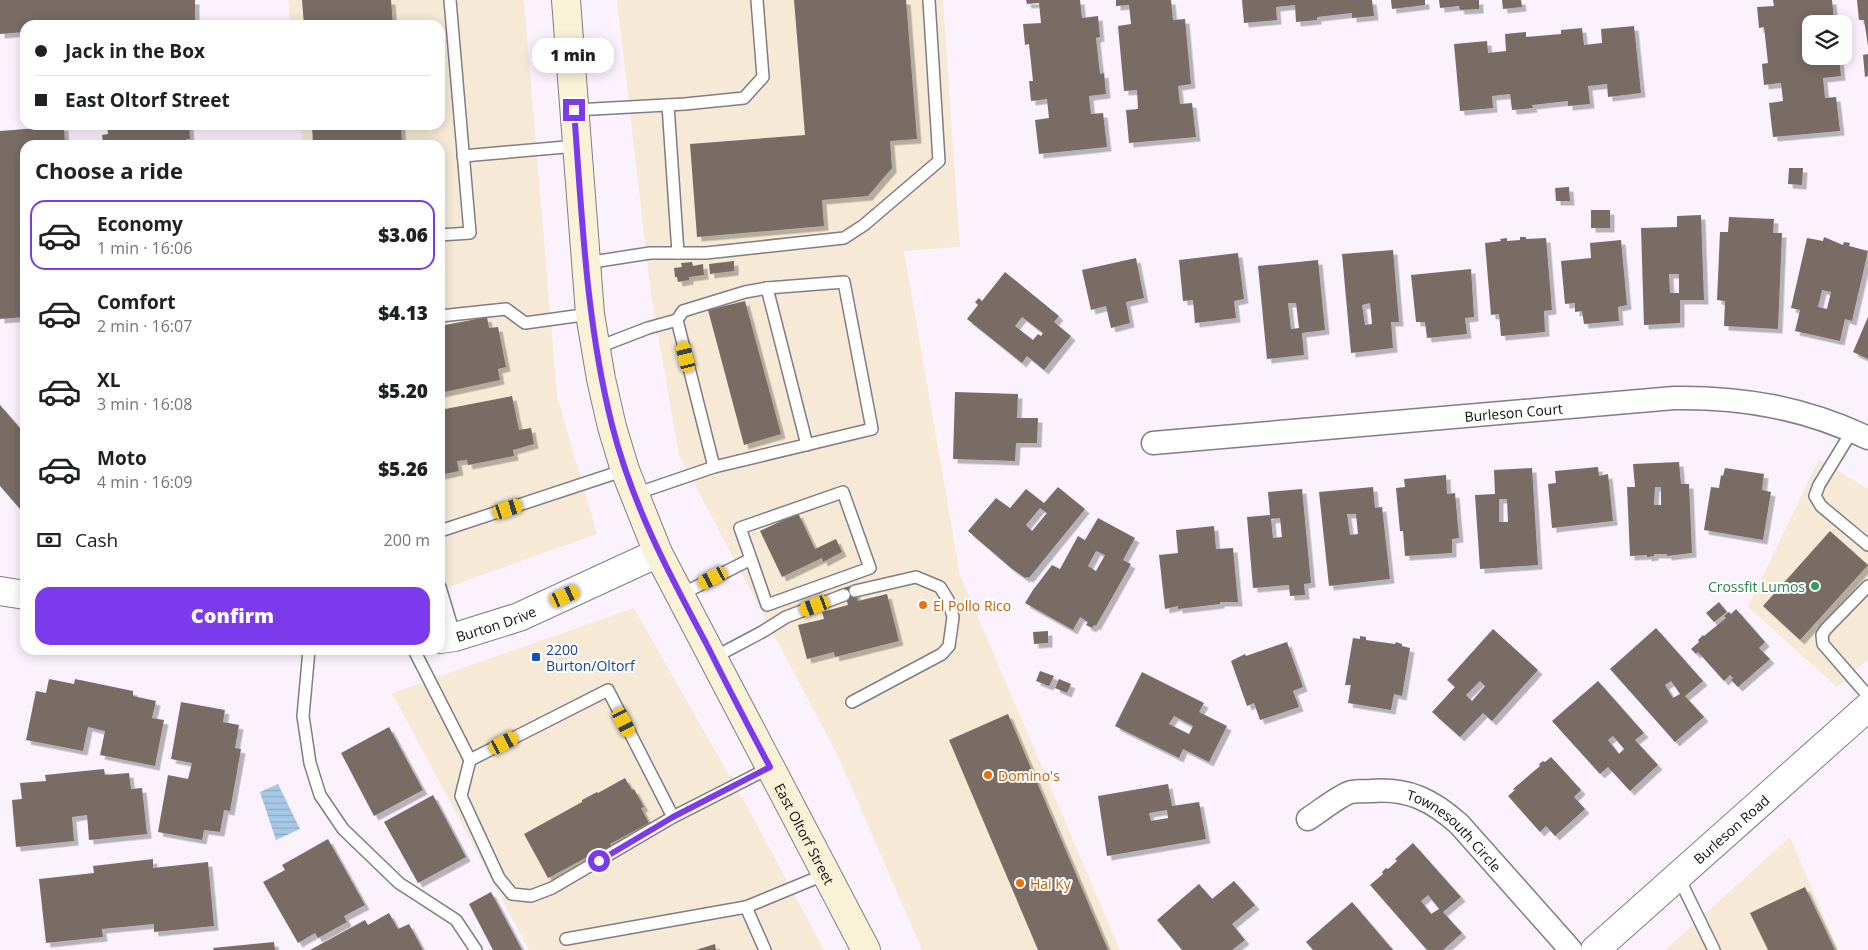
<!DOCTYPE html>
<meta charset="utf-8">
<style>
:root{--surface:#fff;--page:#f6f6f6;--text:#202124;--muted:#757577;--line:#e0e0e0;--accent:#7c3aed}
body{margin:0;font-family:"Open Sans",sans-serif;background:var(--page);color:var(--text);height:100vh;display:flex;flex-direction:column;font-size:19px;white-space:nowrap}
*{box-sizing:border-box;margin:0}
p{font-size:16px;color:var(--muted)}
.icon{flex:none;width:28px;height:28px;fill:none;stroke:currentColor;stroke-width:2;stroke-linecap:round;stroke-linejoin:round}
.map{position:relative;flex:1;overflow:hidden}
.sheet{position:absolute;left:20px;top:140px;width:425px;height:515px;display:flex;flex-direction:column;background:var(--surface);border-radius:15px;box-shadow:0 2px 12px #0003}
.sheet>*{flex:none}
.top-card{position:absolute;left:20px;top:20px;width:425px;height:110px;border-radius:15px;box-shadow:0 2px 12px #0003;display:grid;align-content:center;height:110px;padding:0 15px;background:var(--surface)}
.buttons{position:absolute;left:1802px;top:15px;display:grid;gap:10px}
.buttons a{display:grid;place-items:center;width:50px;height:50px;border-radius:10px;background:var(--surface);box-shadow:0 2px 12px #0003;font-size:25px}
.end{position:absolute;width:22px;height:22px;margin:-11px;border:6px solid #7c3aed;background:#fff;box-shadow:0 0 0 2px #fff}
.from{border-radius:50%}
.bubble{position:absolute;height:35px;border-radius:15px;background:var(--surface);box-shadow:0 2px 12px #0003;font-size:16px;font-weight:800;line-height:35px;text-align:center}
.car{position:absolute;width:15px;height:30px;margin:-15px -8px;border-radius:6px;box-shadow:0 0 4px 1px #0007;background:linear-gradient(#f5c518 24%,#345 0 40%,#f5c518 0 76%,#345 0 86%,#f5c518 0)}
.top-card b{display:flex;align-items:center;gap:18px;height:48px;font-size:19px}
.top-card b+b{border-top:1px solid var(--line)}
.top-card i{width:12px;height:12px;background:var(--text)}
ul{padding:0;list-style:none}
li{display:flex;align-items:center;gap:15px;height:70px;margin:0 10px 8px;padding:0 5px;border:2px solid transparent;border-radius:15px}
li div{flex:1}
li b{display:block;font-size:19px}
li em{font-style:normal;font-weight:800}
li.active{border-color:var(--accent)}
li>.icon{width:45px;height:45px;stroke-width:1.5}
h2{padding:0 15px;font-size:22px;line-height:60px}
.pay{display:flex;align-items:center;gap:12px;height:55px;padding:0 15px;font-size:19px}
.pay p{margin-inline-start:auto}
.action{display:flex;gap:10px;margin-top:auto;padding:10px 15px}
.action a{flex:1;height:58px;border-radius:15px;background:var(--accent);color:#fff;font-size:20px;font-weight:800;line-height:58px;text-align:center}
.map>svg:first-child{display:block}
</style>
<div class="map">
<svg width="1868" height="950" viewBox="0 0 1868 950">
<defs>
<pattern id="water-rules" width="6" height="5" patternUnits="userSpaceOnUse" patternTransform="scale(1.25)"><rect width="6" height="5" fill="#a6c8e6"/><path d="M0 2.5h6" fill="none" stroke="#8eabc4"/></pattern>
<filter id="shadow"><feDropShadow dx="4.5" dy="4.5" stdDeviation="0" flood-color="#0004"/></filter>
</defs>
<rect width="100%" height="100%" fill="#fbf2fe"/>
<g fill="#f6ead6">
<path d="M288,0h236l33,396 40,138 -157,56v-445h-137l-2,-20h139v-100h-149z"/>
<path d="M617,0h326l17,247 -56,4 56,324 160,375h-198l-84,-194 -159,-301 -28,-160z"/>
<path d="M1819,459l49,30v170l-31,28 -89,-80z"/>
<path d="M634,608l121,213 69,129h-295l-137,-257z"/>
<path d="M1790,837l48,113h-173z"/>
</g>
<path fill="url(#water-rules)" d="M278,784l22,45 -24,11 -16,-48z"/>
<g fill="#786c65" fill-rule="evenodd" filter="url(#shadow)">
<path d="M0,0h195v20l-60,5h-110v7l-25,2z"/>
<path d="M302,0h89l2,25h-89z"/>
<path d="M794,0h112l11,139 -27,2 2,27 -24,28 -46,4 2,26 -127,11 -7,-93 115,-9z"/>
<path d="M1026,0h54l2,18 16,-2 2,21 -4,1 4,36 4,-1 2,21 -17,2 2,18 12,-1 4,34 -68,7 -4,-34 14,-2 -2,-19 -16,2 -2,-20h4l-4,-37 -4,1 -2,-21 18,-1 -2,-20 -12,1z"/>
<path d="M1116,0h55l2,20 12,-1 6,65 -13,2 2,18 12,-1 4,34 -67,6 -3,-33 12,-1 -1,-19 -13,1 -6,-65 13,-2 -2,-19 -13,1z"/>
<path d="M1242,0h130l2,16 -22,2v-5l-35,4v3l-21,2 -1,-17 -19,2 1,13 -33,3z"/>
<path d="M1391,0h34v5l-33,4z"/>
<path d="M1439,0h40v9l-19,1 -1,-4 -19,2z"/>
<path d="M1502,0h19l1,7 -19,2z"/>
<path d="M1773,0h59l2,20h-5l1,4h-19v32h28l2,20 -18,2 2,20 11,-1 4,34 -67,6 -4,-34 14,-2 -2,-18 -17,2 -2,-21 6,-1 -4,-36 -5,1 -2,-21 17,-1z"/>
<path d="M1857,0h11v46l-4,-26h-5z"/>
<path d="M1634,26l7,67 -33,4 -1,-13 -19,2 2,18 -22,2v-5l-36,4 1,3 -21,2 -2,-16 -18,2 1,12 -33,3 -6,-67 33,-3 1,12 18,-2 -1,-17 21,-2v5l35,-3v-4l21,-2 2,17 18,-2 -1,-14z"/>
<path d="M1868,54v22l-3,1 -2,-22z"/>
<path d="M107,125h82l1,14h-4v6h-71l-1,-4 -11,1 -1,-7 6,-1z"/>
<path d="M312,125h89l1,20h-89z"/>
<path d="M64,126l1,19h-40v172l-25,2v-188z"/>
<path d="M1789,168h14l-1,17 -14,-1z"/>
<path d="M1569,187l1,14h-14l-1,-13z"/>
<rect x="1591" y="210" width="19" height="18"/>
<path d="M1701,215l3,85h-24v23l-36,2 -3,-97 36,-1v-11zM1669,274h10v19h-9z"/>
<path d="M1729,217l45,2 -1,14h9l-4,96 -54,-3 1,-25 -8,-1 3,-68h8z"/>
<path d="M1520,237h6v2l20,-1 6,72 -8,1 1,21 -44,4 -2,-22 -8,1 -6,-72 16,-2 -1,-2 7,-1v3l13,-1z"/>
<path d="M1824,237l19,8 1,-3 6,1 -1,3 19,5 -16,70 -7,-2 -5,22 -45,-10 5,-21 -9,-2 16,-70 16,3zM1822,290l9,2 -4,17 -9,-2z"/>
<path d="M1621,240l6,65 -9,2 1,14 -35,3 -2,-13 -7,1v-9l-10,1 -4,-43 30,-3 -1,-15z"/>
<path d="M1393,250l6,72h-8l2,26 -42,5 -9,-99zM1370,303l2,21 -7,1 -3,-20z"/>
<path d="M1238,253l6,46 -10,2 2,17 -41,5 -2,-23 -10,1 -4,-41z"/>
<path d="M1136,258l8,40 -18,4 4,21 -19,5 -5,-22 -15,4 -9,-40z"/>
<path d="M1318,260l7,70 -23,3 2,22 -37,4 -9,-93zM1288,303h8l3,25 -8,1z"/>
<path d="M734,261v10l-24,3 -1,-10z"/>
<path d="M692,262l1,4 10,-2 1,11 -15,2v3l-11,2 -1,-5h-2l-1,-9 8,-1 -1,-4z"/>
<path d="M1471,269l3,48 -9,1 2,16 -40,4 -2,-16h-9l-5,-47z"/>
<path d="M1005,272l54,44 -5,6 17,14 -27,34 -17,-14 -5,7 -55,-44 11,-14 -3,-3 4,-4 3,3zM1022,317l21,16 -2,3 -3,-2 -5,6 -18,-14z"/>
<path d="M745,301l36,133 -37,11 -36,-135z"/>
<path d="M487,317l2,11 9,-1 8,40 -8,2 2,11 -60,13v-67z"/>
<path d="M1868,317v42l-15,-7z"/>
<path d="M955,392l63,2 -1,24h21l-1,25h-21l-1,18 -62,-2z"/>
<path d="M512,396l7,34 12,-2 3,16 -21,6 1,6 -46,9 -1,-5 -10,1 2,10 -19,4v-65z"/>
<path d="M0,405l25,29v70l-5,5 -20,-23z"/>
<path d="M1679,462l2,22h8l3,69 -25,3v-2h-13v2l-7,1v-2l-17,1 -3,-69h8l-2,-23zM1655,487h6v18h-7z"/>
<path d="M1598,467l1,9 9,-2 5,47 -61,7 -4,-44 8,-1 -1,-12z"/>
<path d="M1532,468l6,97 -58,4 -5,-74 20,-1 -1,-24zM1499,499h8l1,23h-9z"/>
<path d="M1725,468l39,6 -2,16 9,2 -8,48 -59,-10 7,-43 8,1 2,-13 2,1z"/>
<path d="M1446,475l1,19 8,-1 4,45 -7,1v14l-47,3 -2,-25h-3l-4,-43 9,-1 -1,-8z"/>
<path d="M1058,487l27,22 -56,69 -2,-1 -2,1 -14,-10 -43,-37 28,-33 14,10 16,-19 18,14zM1040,508l7,5 -15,18 -6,-6z"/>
<path d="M1373,487l2,21 7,-1 8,72 -61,7 -10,-94zM1347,514h9l2,20 -8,1z"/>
<path d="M1302,489l9,94 -7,1 1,11 -15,1 -1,-11 -36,3 -6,-71 23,-2 -2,-23zM1280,518l2,19 -9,1 -2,-19z"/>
<path d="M798,513l17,36 21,-10 6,13 -19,10 -1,-4 -40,19 -22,-46z"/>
<path d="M1098,518l37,20 -12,22 8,4 -35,62 -2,-1 -2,3 -6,-3 2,-3 -8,-5 -7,13 -48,-27 8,-13 19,-25 8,4 18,-33 7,4zM1096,551l9,4 -9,16 -8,-5z"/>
<path d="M1214,526l2,23 17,-1 5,54h-18v2l-42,5v-3l-13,3 -6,-54 19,-2 -2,-23z"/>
<path d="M1830,531l38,34 -68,75 -37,-34z"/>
<path d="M853,585l5,16 29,-7 12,47 -64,16 -1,-5 -27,7 -9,-34 26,-6 -2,-7 26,-7 -5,-17z"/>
<path d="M1719,602l8,10 -13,10 -8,-9z"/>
<path d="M1736,609l29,33 -6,6 11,11 -32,28 -7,-7 2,-2 -3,-3 -6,6 -26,-29 -2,2 -5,-5 8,-7 -1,-2 5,-5 1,1 22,-18 -2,-2 5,-4 2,2z"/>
<path d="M1656,628l47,53 -18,15 19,21 -29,25 -65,-73zM1671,681l9,13 -7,4 -8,-13z"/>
<path d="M1493,629l45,41 -46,51 -9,-8 -23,24 -28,-25 23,-25 -8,-7zM1480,681l5,5 -13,15 -6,-6z"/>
<path d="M1048,631v12l-14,1 -1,-12z"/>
<path d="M1360,636l6,1v3l29,4 1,-2 6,2v2l8,2 -8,48 -8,-2 -3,16 -43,-7 3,-18h-6l8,-47 7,1z"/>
<path d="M1287,642l16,45 -10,4 6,16 -39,13 -6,-17 -7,3 -16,-45 14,-7 1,2z"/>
<path d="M1040,671l14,5 -5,10 -13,-5z"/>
<path d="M1142,672l62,31 -5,9 28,14 -18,36 -26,-13 -4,9 -64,-32zM1174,716l19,10 -4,8 -20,-10z"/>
<path d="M49,679l25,5 1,-5 58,12v5l23,5 -4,17 12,2 -9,46 -55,-11 5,-24 -17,-4 -5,24 -57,-11 10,-49 10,2z"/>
<path d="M1059,679l12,5 -4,9 -12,-5z"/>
<path d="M1598,681l46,52 -9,7 23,25 -28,26 -22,-24 -8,7 -48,-53zM1613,736l11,13 -5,5 -11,-14z"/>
<path d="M181,702l44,8 -2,12 16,3 -4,23 6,1 -11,62 -6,-1 -4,22 -16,-2 -2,10 -44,-8 10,-57 20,4 4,-16 -21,-4z"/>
<path d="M1008,714l100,236h-70l-89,-210z"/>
<path d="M389,727l34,63 -49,26 -33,-63z"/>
<path d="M1551,757l30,33 -7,7 11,12 -30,27 -9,-10 -6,6 -32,-36 7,-6 -2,-1 27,-23 -1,-2 4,-3 2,1z"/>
<path d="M104,769l1,6 24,-2 2,16 11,-1 5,46 -58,6 -2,-25 -15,2 2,24 -58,6 -4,-47 10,-1 -2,-16 26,-2 -1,-6z"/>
<path d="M625,778l7,12 2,-1 10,18 -3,1 8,15 -39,21 4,8 -16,8 -3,-7 -47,25 -24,-44 58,-32v-2l15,-8 1,1z"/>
<path d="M1168,784l4,22 27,-4 7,37 -99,17 -9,-60zM1167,810l1,8 -17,3 -2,-8z"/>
<path d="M433,795l33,62 -48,26 -34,-61z"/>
<path d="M328,839l37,66 -21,11 3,6 -29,16 -3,-5 -17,10 -35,-61 22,-12 -3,-5z"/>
<path d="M1413,843l48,54 -18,15 19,21 -19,17h-16l-57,-65 13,-11 -1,-2 4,-4 2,1 9,-8 -2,-2zM1428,895l11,14 -8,5 -10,-13z"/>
<path d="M153,859v9l55,-6 6,64 -60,6v-8l-52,5 1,8 -57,6 -7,-64 55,-6 -1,-7z"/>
<path d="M1234,881l21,24 -23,19 13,16 -13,10h-50l-25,-30 42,-36 13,15z"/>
<path d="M1805,887l30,63h-67l-18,-37z"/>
<path d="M491,892l31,58h-29l-24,-46z"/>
<path d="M1352,902l41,48h-80l-7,-8z"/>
<path d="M389,913l9,16 11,-5 14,26h-113l55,-30 3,5z"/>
<path d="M274,942l1,8h-61l-1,-2z"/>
<path d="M715,944l1,6h-20z"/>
</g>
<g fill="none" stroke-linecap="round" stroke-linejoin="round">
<defs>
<g id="service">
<path d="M668,105l10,148"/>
<path d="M575,110l110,-6 59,-6 19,-21 -6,-77"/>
<path d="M463,156l114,-10"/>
<path d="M440,235l30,-2 -20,-233"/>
<path d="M586,263l64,-10h56l138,-15 20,-13 75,-64 -10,-161"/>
<path d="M440,316l66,-7 19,14 65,-9"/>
<path d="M677,320l6,-9 62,-19 22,-4 40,157"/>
<path d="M596,348l52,-20 29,-8 37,147 -79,27"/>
<path d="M1852,431l-33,54 -4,11 6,10 47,39"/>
<path d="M714,467l158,-38 -28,-147 -77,6"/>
<path d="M440,531l185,-61"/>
<path d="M1868,586l-42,43 -4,6 1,9 45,52"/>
<path d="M440,587l15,50"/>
<path d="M680,595l71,-36 16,46 103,-37 -27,-76 -103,36 11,31"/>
<path d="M309,650l-6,66 7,47 10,32 23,34 56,54 57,37 20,30"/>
<path d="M414,650l56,110 138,-70 65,127 98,-50"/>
<path d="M713,658l49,-26 24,-15 58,-22"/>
<path d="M852,702l90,-48 7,-8 4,-29 -5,-17 -8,-13 -24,-10 -61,14"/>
<path d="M470,760l-9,36 38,82 13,16 19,2 21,-8 121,-71"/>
<path d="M1678,876l36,74"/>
<path d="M746,907l19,43"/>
<path d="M566,939l180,-32 80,-33"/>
</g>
<g id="minor">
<path id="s1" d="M1153,443l521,-45c69,-1 131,10 194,40"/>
<path id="s2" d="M1308,819c11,-7 32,-24 43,-27 6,-1 14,-1 20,-1 37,-3 61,9 88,33l112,126"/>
</g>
<g id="tertiary">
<path d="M0,591l25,4"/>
<path id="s3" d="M440,639l15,-2 64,-20 139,-64"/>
<path id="s4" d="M1595,950l273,-243"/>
</g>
<g id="secondary">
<path id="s5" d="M566,0l24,314 11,65 11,48 13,43 33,83 208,397"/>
</g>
</defs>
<use href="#service" stroke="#837b86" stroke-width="14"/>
<use href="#minor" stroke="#837b86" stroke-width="25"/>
<use href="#tertiary" stroke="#837b86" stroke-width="30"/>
<use href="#secondary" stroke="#837b86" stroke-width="30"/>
<use href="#service" stroke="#fff" stroke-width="11"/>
<use href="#minor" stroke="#fff" stroke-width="22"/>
<use href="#tertiary" stroke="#fff" stroke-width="28"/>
<use href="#secondary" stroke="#faf2d6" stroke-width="28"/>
</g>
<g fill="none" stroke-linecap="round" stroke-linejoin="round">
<path stroke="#7c3aed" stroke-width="6" d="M574,110c8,106 12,212 38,315 20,79 56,147 94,218 21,42 42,83 64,124l-97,50 -74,44"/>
</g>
<circle fill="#2e9e5b" stroke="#fff" stroke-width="2" cx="1815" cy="586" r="5"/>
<g fill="#e8710a" stroke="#fff" stroke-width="2">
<circle cx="923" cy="605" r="5"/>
<circle cx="988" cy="775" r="5"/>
<circle cx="1020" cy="883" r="5"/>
</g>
<rect fill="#1a4fb4" stroke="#fff" stroke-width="2" x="531" y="652" width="10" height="10" rx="2.5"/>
<g text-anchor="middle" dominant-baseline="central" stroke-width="4" stroke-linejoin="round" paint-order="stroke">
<g font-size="14" fill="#130f13" stroke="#fff">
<text stroke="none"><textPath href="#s1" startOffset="362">Burleson Court</textPath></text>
<text stroke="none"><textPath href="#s3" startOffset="58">Burton Drive</textPath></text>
<text stroke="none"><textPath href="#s4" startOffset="182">Burleson Road</textPath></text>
<text stroke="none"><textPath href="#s2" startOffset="168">Townesouth Circle</textPath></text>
<text stroke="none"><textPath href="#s5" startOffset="881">East Oltorf Street</textPath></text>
</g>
<g font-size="14" fill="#27864d" stroke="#fff" text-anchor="end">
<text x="1805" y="586">Crossfit Lumos</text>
</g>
<g font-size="14" fill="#c56008" stroke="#fff" text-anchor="start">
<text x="933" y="605">El Pollo Rico</text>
<text x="998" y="775">Domino's</text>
<text x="1030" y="883">Hai Ky</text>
</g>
<g font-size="14" fill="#164399" stroke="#fff" text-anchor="start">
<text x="546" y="649">2200<tspan x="546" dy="16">Burton/Oltorf</tspan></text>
</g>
</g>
</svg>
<div class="buttons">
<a><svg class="icon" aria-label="layers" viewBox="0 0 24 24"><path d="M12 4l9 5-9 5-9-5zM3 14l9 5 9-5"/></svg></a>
</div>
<i class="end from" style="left:599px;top:861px"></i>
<i class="end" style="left:574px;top:110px"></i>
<div class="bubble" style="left:532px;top:38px;width:82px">1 min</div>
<i class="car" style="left:686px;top:357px;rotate:346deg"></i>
<i class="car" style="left:508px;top:509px;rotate:72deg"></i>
<i class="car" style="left:713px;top:578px;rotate:243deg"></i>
<i class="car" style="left:565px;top:596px;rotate:65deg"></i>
<i class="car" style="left:815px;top:606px;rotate:249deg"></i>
<i class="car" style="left:624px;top:722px;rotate:153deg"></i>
<i class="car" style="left:504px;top:743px;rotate:63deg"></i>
<div class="top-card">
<b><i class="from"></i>Jack in the Box</b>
<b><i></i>East Oltorf Street</b>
</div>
<section class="sheet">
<h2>Choose a ride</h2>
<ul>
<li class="active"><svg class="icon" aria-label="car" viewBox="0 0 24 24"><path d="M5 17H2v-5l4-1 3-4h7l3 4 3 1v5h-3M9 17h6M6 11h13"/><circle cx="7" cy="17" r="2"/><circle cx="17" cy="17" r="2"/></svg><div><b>Economy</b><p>1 min · 16:06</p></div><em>$3.06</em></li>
<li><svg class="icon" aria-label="car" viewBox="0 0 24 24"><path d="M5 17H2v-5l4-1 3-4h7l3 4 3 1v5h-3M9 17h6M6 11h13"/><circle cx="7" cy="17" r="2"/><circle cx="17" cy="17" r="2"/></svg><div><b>Comfort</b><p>2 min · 16:07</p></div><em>$4.13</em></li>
<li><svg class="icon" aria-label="car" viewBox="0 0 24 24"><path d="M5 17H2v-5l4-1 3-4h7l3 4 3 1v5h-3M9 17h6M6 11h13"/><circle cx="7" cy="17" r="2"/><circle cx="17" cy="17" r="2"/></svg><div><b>XL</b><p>3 min · 16:08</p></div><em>$5.20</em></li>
<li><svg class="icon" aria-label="car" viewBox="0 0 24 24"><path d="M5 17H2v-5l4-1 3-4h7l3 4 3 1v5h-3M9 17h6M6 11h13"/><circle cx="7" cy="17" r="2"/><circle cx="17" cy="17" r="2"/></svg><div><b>Moto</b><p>4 min · 16:09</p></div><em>$5.26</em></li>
</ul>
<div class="pay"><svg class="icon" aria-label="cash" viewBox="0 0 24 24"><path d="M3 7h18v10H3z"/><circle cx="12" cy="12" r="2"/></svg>Cash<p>200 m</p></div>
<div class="action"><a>Confirm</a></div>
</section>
</div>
